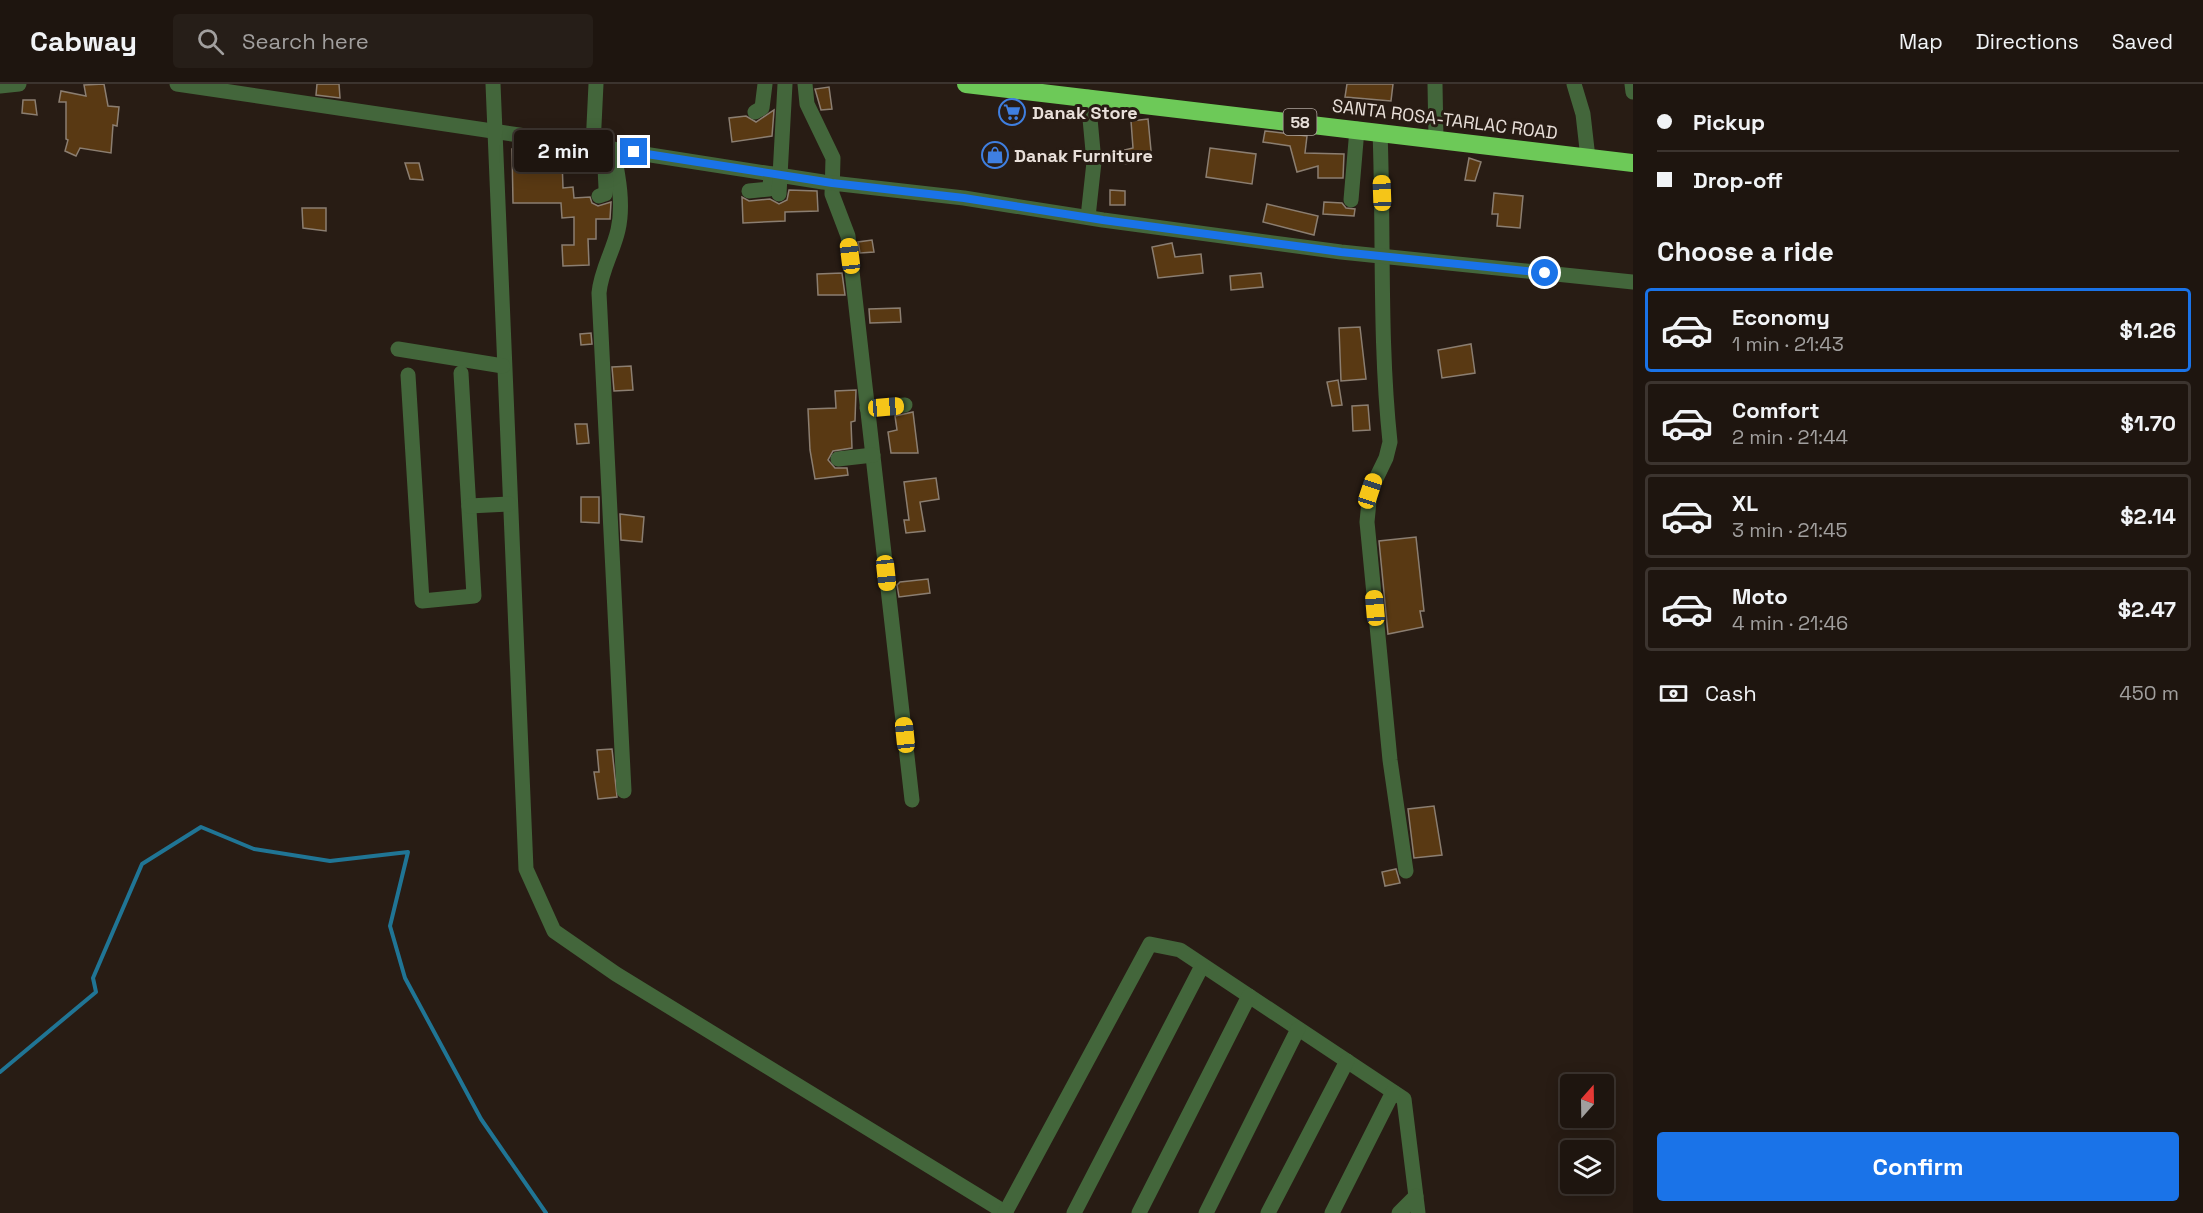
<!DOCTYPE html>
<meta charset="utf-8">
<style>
:root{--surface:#1e150f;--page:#261e18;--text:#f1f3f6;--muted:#a19f9e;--line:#3c342f;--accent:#1a73e8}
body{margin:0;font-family:"Space Grotesk",sans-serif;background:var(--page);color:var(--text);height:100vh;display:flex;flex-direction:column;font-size:22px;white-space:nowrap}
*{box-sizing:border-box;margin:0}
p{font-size:20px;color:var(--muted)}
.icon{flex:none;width:33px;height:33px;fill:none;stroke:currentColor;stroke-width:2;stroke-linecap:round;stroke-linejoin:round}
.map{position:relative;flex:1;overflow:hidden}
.side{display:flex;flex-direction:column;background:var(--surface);width:570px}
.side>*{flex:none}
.guide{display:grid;align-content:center;height:132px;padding:0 24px;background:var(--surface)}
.needle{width:39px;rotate:20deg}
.controls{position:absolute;left:1560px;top:990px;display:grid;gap:12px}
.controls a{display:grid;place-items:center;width:54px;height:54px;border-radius:6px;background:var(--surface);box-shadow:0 3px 15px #0003,0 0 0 2px var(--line);font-size:30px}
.end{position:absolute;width:27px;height:27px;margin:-14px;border:8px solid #1a73e8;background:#fff;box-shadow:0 0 0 3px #fff}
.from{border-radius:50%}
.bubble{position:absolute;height:42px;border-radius:6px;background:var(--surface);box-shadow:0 3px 15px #0003,0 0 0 2px var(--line);font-size:20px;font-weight:700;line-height:42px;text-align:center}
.car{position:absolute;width:18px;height:36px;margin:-18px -9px;border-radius:8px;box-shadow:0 0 4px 2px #0007;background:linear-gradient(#f5c518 24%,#345 0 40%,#f5c518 0 76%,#345 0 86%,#f5c518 0)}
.guide b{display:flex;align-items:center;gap:21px;height:57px;font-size:22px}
.guide b+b{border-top:2px solid var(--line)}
.guide i{width:15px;height:15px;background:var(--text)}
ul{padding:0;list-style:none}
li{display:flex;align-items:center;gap:18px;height:84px;margin:0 12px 9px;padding:0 12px;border:3px solid var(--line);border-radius:6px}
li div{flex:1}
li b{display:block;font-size:22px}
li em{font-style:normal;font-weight:700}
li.selected{border-color:var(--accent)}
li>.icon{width:54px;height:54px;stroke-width:1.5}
h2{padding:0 24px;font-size:27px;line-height:72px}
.pay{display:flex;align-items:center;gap:15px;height:66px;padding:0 24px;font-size:22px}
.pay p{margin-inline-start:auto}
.button{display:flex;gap:12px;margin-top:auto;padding:12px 24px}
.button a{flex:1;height:69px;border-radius:6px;background:var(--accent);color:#fff;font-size:24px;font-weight:700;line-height:69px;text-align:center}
header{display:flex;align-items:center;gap:36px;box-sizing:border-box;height:84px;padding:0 30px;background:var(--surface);border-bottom:2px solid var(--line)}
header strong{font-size:28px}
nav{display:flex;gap:33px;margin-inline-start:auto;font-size:21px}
.search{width:420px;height:54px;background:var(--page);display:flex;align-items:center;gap:15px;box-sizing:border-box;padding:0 21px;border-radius:6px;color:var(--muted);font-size:22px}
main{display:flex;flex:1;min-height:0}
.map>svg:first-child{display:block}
</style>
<header>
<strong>Cabway</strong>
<div class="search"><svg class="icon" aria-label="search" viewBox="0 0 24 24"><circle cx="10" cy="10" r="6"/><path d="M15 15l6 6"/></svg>Search here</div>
<nav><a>Map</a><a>Directions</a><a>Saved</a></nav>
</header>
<main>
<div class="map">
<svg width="1633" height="1129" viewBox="0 0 1633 1129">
<rect width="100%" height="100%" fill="#281c14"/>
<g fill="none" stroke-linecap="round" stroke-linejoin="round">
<path stroke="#207595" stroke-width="4" d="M0,988l96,-80 -3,-14 49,-114 59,-37 53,22 76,12 78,-9 -18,74 15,52 76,141 65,94"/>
</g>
<g fill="#593913" stroke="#8b7e71" stroke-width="1.5">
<path d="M104,0l4,22 11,1 -2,19 -4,-1 -2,28 -31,-5 -4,8 -11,-5 3,-11 -2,-1v-37h-7l2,-11 25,5 -2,-11z"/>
<path d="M317,0h22l1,14 -24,-3z"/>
<path d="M1347,0h46l-2,17 -46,-4z"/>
<path d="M829,3l3,22 -11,1 -6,-21z"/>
<path d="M23,16h12l2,15 -15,-2z"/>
<path d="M774,26l-2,26 -40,6 -3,-24 17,-2 10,6z"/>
<path d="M1148,35l4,42 -30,3 -2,-13 13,-3 -2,-27z"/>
<path d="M1265,47l42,5 -2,17 39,1 -1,24h-25v-12l-21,6 -7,-26 -27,-4z"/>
<path d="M540,64l1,11h21l1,29 10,-1 1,11 16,-1 2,6 6,3 13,-4 -1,17h-14v20h-8l1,26 -26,1 -1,-21h12v-28l-12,1 -1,-15h-48l-1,-54z"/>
<path d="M1210,64l46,6 -4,30 -46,-7z"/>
<path d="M1469,74l12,4 -6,19 -10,-1z"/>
<path d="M405,79h14l4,17 -13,-1z"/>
<path d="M789,106l28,1 1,20 -33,1v9l-42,2 -1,-26 7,4 21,-2 9,5 8,-4z"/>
<path d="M1110,106l15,1v14h-15z"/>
<path d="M1494,109l29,3 -3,32 -23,-2 1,-12h-6z"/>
<path d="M1324,118l18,1 4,5 9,1 -1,7 -31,-2z"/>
<path d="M1267,120l51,12 -4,19 -51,-13z"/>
<path d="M302,124h24v23l-23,-3z"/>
<path d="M872,156l2,12 -14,1 -2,-11z"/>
<path d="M1172,159l3,14 26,-3 2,19 -45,5 -6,-31z"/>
<path d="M842,189l3,22h-27l-1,-21z"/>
<path d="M1261,189l2,14 -32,3 -1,-14z"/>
<path d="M900,224l1,14 -31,1 -1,-14z"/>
<path d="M1360,243l6,52 -25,2 -2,-53z"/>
<path d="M591,249l1,11 -11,1 -1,-11z"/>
<path d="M1471,260l4,29 -33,5 -4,-28z"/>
<path d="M631,282l2,24 -19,1 -2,-24z"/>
<path d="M1338,296l4,25 -10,1 -5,-24z"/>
<path d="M856,306l-1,31 -4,1 1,26 -19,3 -5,9 7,8h12l1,7 -33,4 -5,-29 -2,-41 28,-1 -1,-17z"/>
<path d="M1368,321l2,25 -17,1 -1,-25z"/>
<path d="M913,328l5,41h-27l-3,-21 9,-2 -2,-14z"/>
<path d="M575,340h12l2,19 -12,1z"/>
<path d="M936,394l3,21 -19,3 5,29 -19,2 -2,-13h5l-5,-38z"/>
<path d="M581,413h18v26l-18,-1z"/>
<path d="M620,430l24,3 -2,25 -21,-2z"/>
<path d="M1416,453l8,74h-4l3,16 -35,7 -9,-93z"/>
<path d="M928,495l2,14 -31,4 -2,-12 3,-3z"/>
<path d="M612,665l5,48 -19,2 -4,-27h5l-2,-22z"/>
<path d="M1434,722l8,49 -28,3 -6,-49z"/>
<path d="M1396,785l4,14 -15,3 -3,-14z"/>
</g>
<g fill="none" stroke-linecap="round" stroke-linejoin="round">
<g stroke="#43663b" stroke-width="15">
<path d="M177,0l416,62 3,-62"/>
<path d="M493,0l33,785 28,62 62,43 390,239"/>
<path d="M805,0l2,20 26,54 -1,36 16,42 64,564"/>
<path d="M1435,0l1,55"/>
<path d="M1574,0l9,30 5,44"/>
<path d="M1632,0l1,8"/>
<path d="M0,2l19,-2"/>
<path d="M1088,13l6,65 -6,55"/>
<path d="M755,28l7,-4 3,-24"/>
<path d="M1380,48c4,104 -1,206 10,310l-4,16 -16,33 -3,31 23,238 16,111"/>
<path d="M593,62l230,36 141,16 139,22 238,32 292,30"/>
<path d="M613,65c5,26 11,55 5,81 -5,22 -17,40 -19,63l25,498"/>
<path d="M749,107l20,-2 3,-15"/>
<path d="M779,110l6,-110"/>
<path d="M599,112l6,-2 1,-6 -2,-40"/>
<path d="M1351,116l6,-71"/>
<path d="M398,265l105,17"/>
<path d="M408,291l14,226 52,-5 -13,-223"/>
<path d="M867,324l38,-3"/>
<path d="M838,375l35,-4"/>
<path d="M469,422l40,-2"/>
<path d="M1005,1129l145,-269 30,6 224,149 14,114"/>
<path d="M1074,1129l128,-247"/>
<path d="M1139,1129l110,-217"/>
<path d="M1206,1129l92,-184"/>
<path d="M1268,1129l79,-152"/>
<path d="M1332,1129l61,-121"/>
<path d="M1399,1129l17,-17"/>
</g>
<path stroke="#6dc958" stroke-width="18" d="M966,0l667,79"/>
</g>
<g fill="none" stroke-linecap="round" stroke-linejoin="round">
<path stroke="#1a73e8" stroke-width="8" d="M634,68l198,31 132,15 139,22 238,32 204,21"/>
</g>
<defs>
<symbol id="supermarket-ring" viewBox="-11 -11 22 22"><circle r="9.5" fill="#281c14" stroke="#3f7fe0" stroke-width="1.5"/><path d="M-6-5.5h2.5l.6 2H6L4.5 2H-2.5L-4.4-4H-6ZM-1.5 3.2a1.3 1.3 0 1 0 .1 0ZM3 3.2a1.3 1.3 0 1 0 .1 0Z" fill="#3f7fe0"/></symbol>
<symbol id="shop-ring" viewBox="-11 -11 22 22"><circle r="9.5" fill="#281c14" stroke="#3f7fe0" stroke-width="1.5"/><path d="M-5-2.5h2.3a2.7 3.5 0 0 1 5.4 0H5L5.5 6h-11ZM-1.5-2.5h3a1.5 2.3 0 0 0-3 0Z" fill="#3f7fe0"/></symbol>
</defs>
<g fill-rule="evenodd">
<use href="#supermarket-ring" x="997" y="13" width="30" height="30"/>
<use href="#shop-ring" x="980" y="56" width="30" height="30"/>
</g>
<g text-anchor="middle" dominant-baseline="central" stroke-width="6" stroke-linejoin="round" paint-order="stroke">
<rect fill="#281c14" stroke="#afa59f" stroke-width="1.5" x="1283.5" y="25" width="33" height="26" rx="4.5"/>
<g font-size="16" font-weight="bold" fill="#e9e0da">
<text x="1300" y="38">58</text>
</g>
<g font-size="18" font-weight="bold" fill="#e9e0da" stroke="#281c14" text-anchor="start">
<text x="1032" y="28">Danak Store</text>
<text x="1014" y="71">Danak Furniture</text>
</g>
<g font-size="18" fill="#e9e0da" stroke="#281c14">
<text transform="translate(1445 35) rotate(7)">SANTA ROSA-TARLAC ROAD</text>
</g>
</g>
</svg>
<div class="controls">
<a><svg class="needle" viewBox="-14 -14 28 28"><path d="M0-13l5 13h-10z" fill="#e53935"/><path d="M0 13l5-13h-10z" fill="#a19f9e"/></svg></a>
<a><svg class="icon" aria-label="layers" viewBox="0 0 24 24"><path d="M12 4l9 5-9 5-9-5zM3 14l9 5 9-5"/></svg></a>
</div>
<i class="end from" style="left:1545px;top:189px"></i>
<i class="end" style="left:634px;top:68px"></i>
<div class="bubble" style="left:514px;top:46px;width:99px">2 min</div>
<i class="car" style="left:1382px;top:109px;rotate:358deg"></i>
<i class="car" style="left:850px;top:172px;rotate:353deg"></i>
<i class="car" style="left:886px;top:323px;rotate:85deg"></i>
<i class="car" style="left:1370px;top:407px;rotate:18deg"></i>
<i class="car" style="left:886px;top:489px;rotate:174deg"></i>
<i class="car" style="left:1375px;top:524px;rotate:355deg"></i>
<i class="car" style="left:905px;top:651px;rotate:354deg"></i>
</div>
<section class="side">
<div class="guide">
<b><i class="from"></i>Pickup</b>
<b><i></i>Drop-off</b>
</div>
<h2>Choose a ride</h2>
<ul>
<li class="selected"><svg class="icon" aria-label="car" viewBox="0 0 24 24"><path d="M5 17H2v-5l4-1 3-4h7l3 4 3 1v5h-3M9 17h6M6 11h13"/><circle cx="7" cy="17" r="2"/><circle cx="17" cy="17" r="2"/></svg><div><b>Economy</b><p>1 min · 21:43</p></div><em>$1.26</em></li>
<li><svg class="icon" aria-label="car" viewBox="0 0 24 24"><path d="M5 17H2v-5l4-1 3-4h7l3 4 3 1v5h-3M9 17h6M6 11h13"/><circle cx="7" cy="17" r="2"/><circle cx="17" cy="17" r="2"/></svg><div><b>Comfort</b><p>2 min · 21:44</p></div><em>$1.70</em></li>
<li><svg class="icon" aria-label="car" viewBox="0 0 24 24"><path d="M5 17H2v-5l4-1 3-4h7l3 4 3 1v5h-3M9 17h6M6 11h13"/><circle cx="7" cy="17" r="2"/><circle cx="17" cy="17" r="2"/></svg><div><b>XL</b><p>3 min · 21:45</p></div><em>$2.14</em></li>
<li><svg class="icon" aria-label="car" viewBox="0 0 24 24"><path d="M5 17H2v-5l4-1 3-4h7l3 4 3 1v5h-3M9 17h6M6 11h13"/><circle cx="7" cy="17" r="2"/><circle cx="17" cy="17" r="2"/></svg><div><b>Moto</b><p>4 min · 21:46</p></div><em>$2.47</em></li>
</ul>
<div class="pay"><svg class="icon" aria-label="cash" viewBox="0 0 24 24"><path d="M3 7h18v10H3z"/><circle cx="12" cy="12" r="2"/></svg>Cash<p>450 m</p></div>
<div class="button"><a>Confirm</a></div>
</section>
</main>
